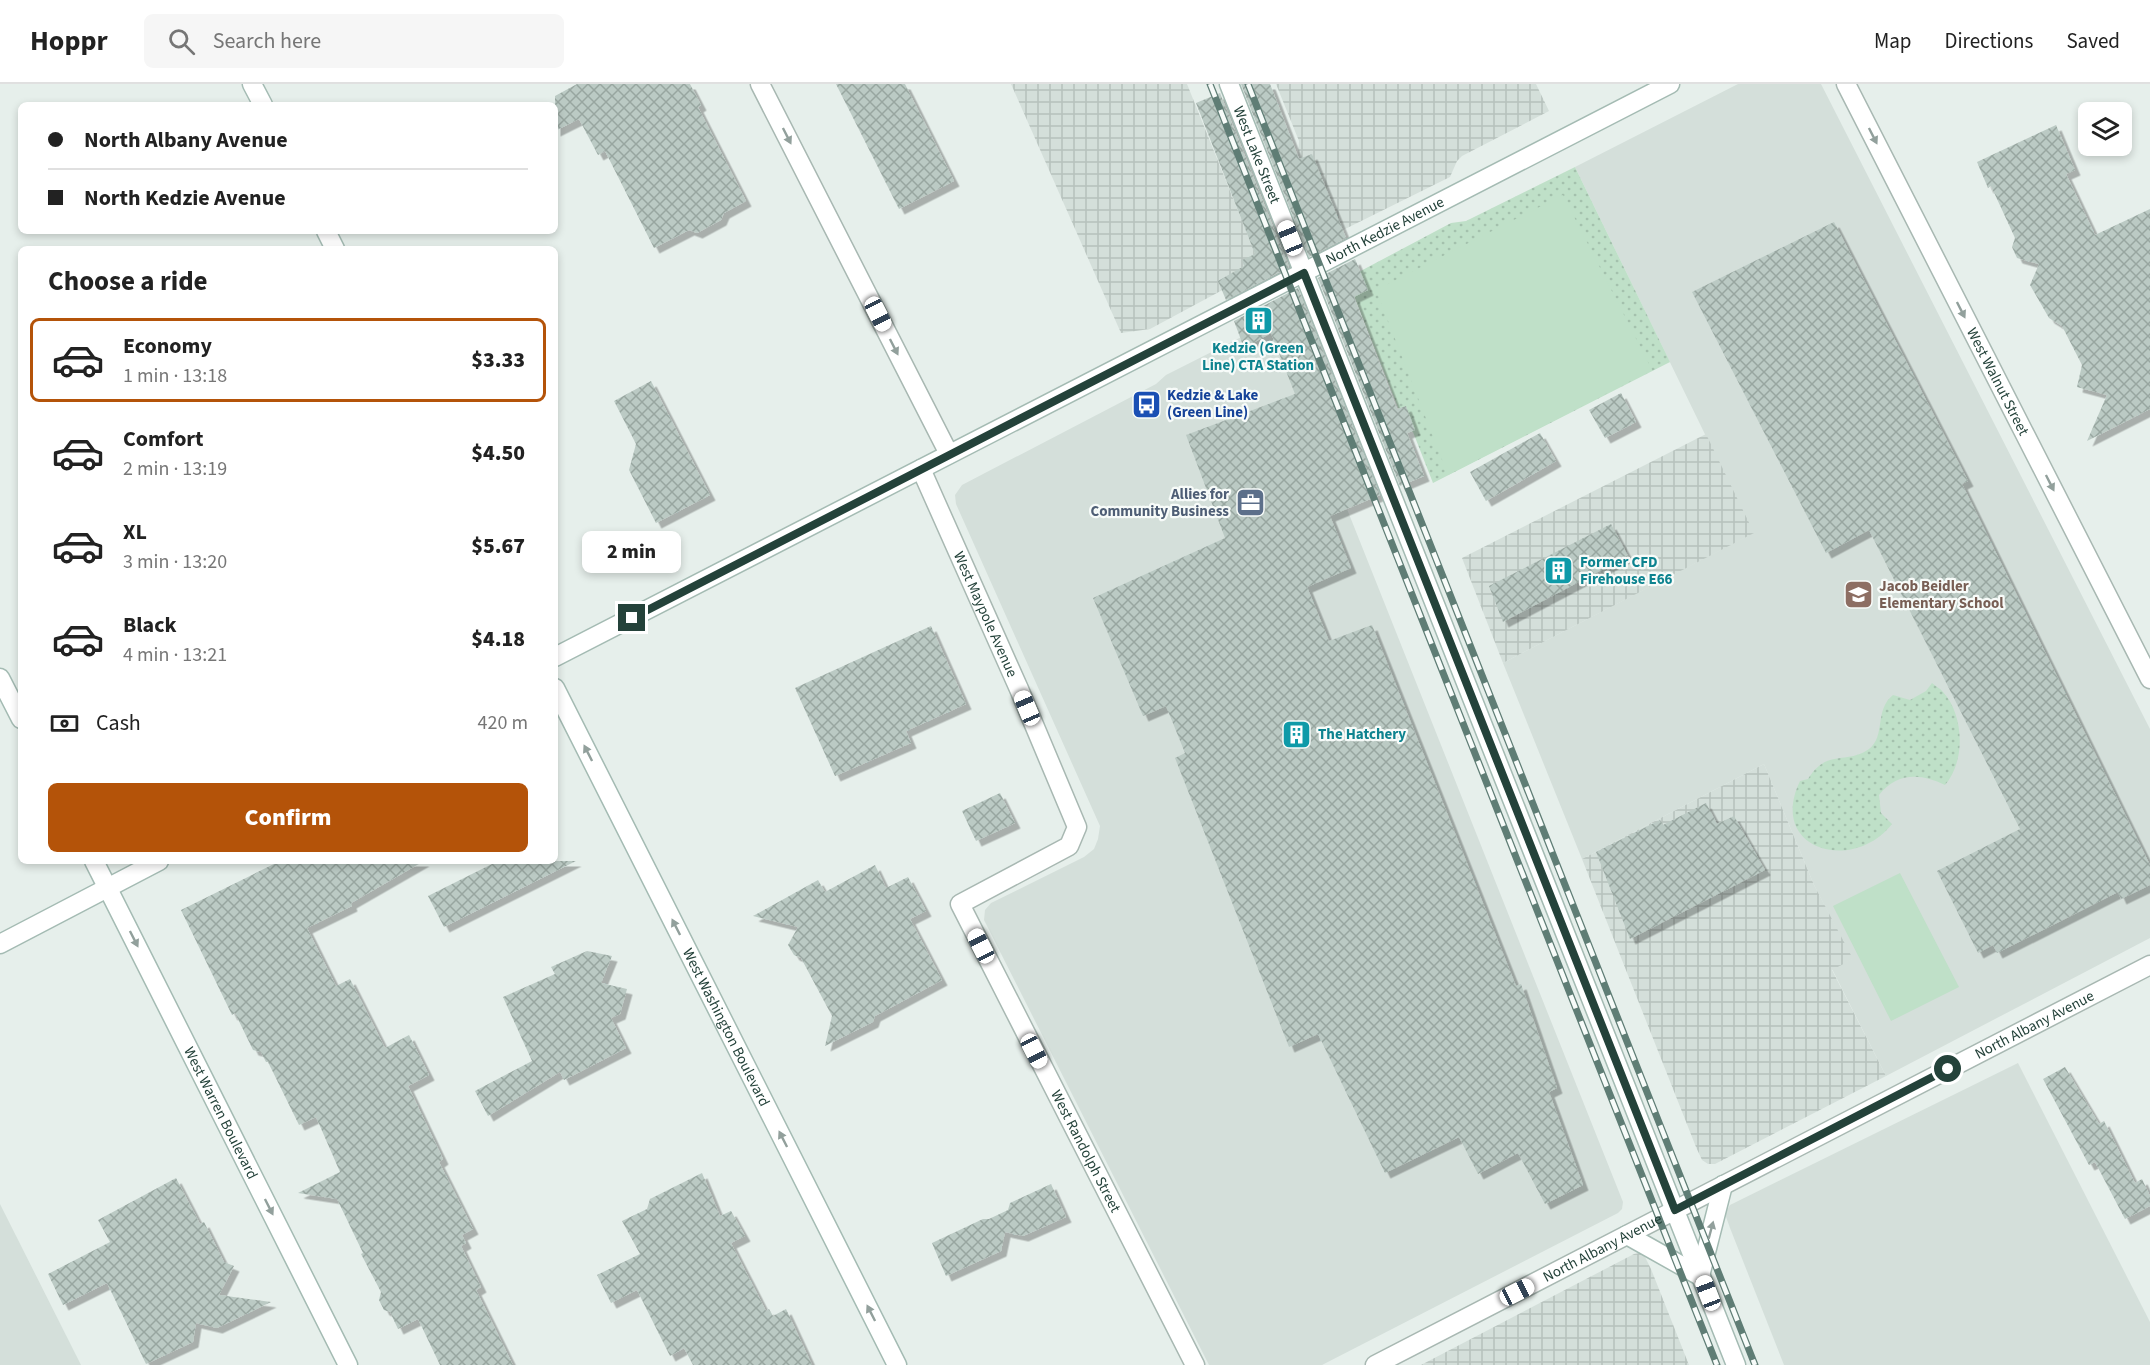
<!DOCTYPE html>
<meta charset="utf-8">
<style>
:root{--surface:#fff;--page:#f6f6f6;--text:#222;--muted:#767676;--line:#e0e0e0;--accent:#b45309}
body{margin:0;font-family:"Source Sans 3",sans-serif;background:var(--page);color:var(--text);height:100vh;display:flex;flex-direction:column;font-size:22px;white-space:nowrap}
*{box-sizing:border-box;margin:0}
p{font-size:20px;color:var(--muted)}
.icon{flex:none;width:33px;height:33px;fill:none;stroke:currentColor;stroke-width:2;stroke-linecap:round;stroke-linejoin:round}
.map{position:relative;flex:1;overflow:hidden}
.drawer{position:absolute;left:18px;top:162px;width:540px;height:618px;display:flex;flex-direction:column;background:var(--surface);border-radius:9px;box-shadow:0 3px 9px #0003}
.drawer>*{flex:none}
.hud{position:absolute;left:18px;top:18px;width:540px;height:132px;border-radius:9px;box-shadow:0 3px 9px #0003;display:grid;align-content:center;height:132px;padding:0 30px;background:var(--surface)}
.controls{position:absolute;left:2078px;top:18px;display:grid;gap:12px}
.controls a{display:grid;place-items:center;width:54px;height:54px;border-radius:9px;background:var(--surface);box-shadow:0 3px 9px #0003;font-size:30px}
.end{position:absolute;width:27px;height:27px;margin:-14px;border:8px solid #24423a;background:#fff;box-shadow:0 0 0 3px #fff}
.from{border-radius:50%}
.bubble{position:absolute;height:42px;border-radius:9px;background:var(--surface);box-shadow:0 3px 9px #0003;font-size:20px;font-weight:800;line-height:42px;text-align:center}
.car{position:absolute;width:18px;height:36px;margin:-18px -9px;border-radius:8px;box-shadow:0 0 4px 2px #0007;background:linear-gradient(#fff 24%,#345 0 40%,#fff 0 76%,#345 0 86%,#fff 0)}
.hud b{display:flex;align-items:center;gap:21px;height:57px;font-size:22px}
.hud b+b{border-top:2px solid var(--line)}
.hud i{width:15px;height:15px;background:var(--text)}
ul{padding:0;list-style:none}
li{display:flex;align-items:center;gap:18px;height:84px;margin:0 12px 9px;padding:0 18px;border:3px solid transparent;border-radius:9px}
li div{flex:1}
li b{display:block;font-size:22px}
li em{font-style:normal;font-weight:800}
li.selected{border-color:var(--accent)}
li>.icon{width:54px;height:54px;stroke-width:1.5}
h2{padding:0 30px;font-size:27px;line-height:72px}
.pay{display:flex;align-items:center;gap:15px;height:66px;padding:0 30px;font-size:22px}
.pay p{margin-inline-start:auto}
.action{display:flex;gap:12px;margin-top:auto;padding:12px 30px}
.action a{flex:1;height:69px;border-radius:9px;background:var(--accent);color:#fff;font-size:24px;font-weight:800;line-height:69px;text-align:center}
header{display:flex;align-items:center;gap:36px;box-sizing:border-box;height:84px;padding:0 30px;background:var(--surface);border-bottom:2px solid var(--line)}
header strong{font-size:28px}
nav{display:flex;gap:33px;margin-inline-start:auto;font-size:21px}
.search{width:420px;height:54px;background:var(--page);display:flex;align-items:center;gap:15px;box-sizing:border-box;padding:0 21px;border-radius:9px;color:var(--muted);font-size:22px}
.map>svg:first-child{display:block}
</style>
<header>
<strong>Hoppr</strong>
<div class="search"><svg class="icon" aria-label="search" viewBox="0 0 24 24"><circle cx="10" cy="10" r="6"/><path d="M15 15l6 6"/></svg>Search here</div>
<nav><a>Map</a><a>Directions</a><a>Saved</a></nav>
</header>
<div class="map">
<svg width="2150" height="1281" viewBox="0 0 2150 1281">
<defs>
<pattern id="industrial-grid" width="8" height="8" patternUnits="userSpaceOnUse" patternTransform="scale(1.5)"><rect width="8" height="8" fill="#d4dfda"/><path d="M0 4h8M4 0v8" fill="none" stroke="#b6c1bc"/></pattern>
<pattern id="park-dots" width="8" height="8" patternUnits="userSpaceOnUse" patternTransform="scale(1.5)"><rect width="8" height="8" fill="#bfe0c8"/><path d="M2 2h.1M6 6h.1" fill="none" stroke="#a4c1ad" stroke-width="1.8" stroke-linecap="round"/></pattern>
<pattern id="building-cross-hatch" width="8" height="8" patternUnits="userSpaceOnUse" patternTransform="scale(1.5)"><rect width="8" height="8" fill="#bbcac4"/><path d="M0 0l8 8M0 8l8-8" fill="none" stroke="#98a6a0"/></pattern>
<filter id="shadow"><feDropShadow dx="5.5" dy="5.5" stdDeviation="0" flood-color="#0004"/></filter>
</defs>
<rect width="100%" height="100%" fill="#e6efeb"/>
<g fill="#d4dfda">
<path d="M1738,0h83l329,645v209l-264,138 -54,-107 20,-10 -38,-74 -50,-121 -182,95 -79,-196 250,-130 -178,-366z"/>
<path d="M1275,236l74,172 -2,17 276,693 -1,7 -4,4 -296,152h-113l-225,-445 1,-10 6,-7 93,-46 10,-8 4,-10 2,-13 -144,-322 -1,-9 7,-10 194,-101 10,-9z"/>
<path d="M2018,979l132,259v43h-366l-54,-137 -5,-14 5,-9z"/>
<path d="M0,1120l81,161h-81z"/>
</g>
<g fill="url(#industrial-grid)">
<path d="M1011,0h176l72,179 -3,9 -106,57 -29,4z"/>
<path d="M1276,0h260l13,27 -87,45 -5,5 -7,16 -115,57 -10,-12 -27,-67 1,-14z"/>
<path d="M1706,350l48,99 -251,130 -41,-105z"/>
<path d="M1764,680l50,121 39,74 -21,11 54,106 -171,88h-7l-6,-4 -6,-13 -114,-288z"/>
<path d="M1640,1169l5,4 6,12 38,96h-268l213,-111z"/>
</g>
<g fill="url(#park-dots)">
<path d="M1575,83l95,195 -237,121 -20,-51 -7,-4 -57,-145 6,-9 96,-51 15,-2z"/>
<path d="M1932,599c3,3 8,5 11,9 21,23 23,69 2,93 -24,-12 -48,-13 -66,10l2,18 11,11c-39,50 -125,26 -92,-43l8,-2c19,-31 39,-14 61,-30 17,-13 5,-39 24,-54l17,5 16,-9z"/>
</g>
<g fill="#bfe0c8">
<path d="M1563,111l89,175 -204,105 -72,-185z"/>
<path d="M1900,789l59,114 -68,34 -58,-115z"/>
</g>
<g fill="url(#building-cross-hatch)" filter="url(#shadow)">
<path d="M577,0h113l11,21 -3,2 48,94 -22,12 -3,7 -24,13 -8,-3 -35,18 -49,-97 -7,4 -19,-36 -24,12v-35z"/>
<path d="M836,0h69l49,97 -55,28z"/>
<path d="M1241,0h29l29,75 13,-5 34,84 -37,19z"/>
<path d="M1220,9l69,174 -63,33 -8,-19 26,-15 -2,-6 13,-6 -59,-151z"/>
<path d="M2056,41l19,45 -9,4 29,61 55,-26v200l-63,32 20,-46 -30,-8 5,-22 -20,-39 -13,-8 -19,-33 9,-21 -22,-6 -5,-11 3,-9 -24,-52 -3,2 -11,-26z"/>
<path d="M1834,138l134,259 -6,3 188,381v20l-29,14 -3,-7 -121,61 -4,-8 -15,8 -41,-82 83,-42 -151,-299 -43,23 -134,-261z"/>
<path d="M1355,175l13,31 -14,7 43,112 9,-3 9,24 -8,3 17,43 -24,10 -82,-208z"/>
<path d="M1298,204l82,207 -50,21 21,52 -44,19 22,54 43,-16 144,361 5,-2 36,104 -8,4 34,93 -38,19 -27,-51 -40,21 -19,-37 -74,36 -67,-139 -29,13 -114,-289 10,-5 -19,-47 -23,10 -50,-118 132,-60 -39,-103 109,-41 -24,-61 -27,15 -10,-27z"/>
<path d="M651,297l59,114 -54,28 -27,-53 7,-26 -22,-43z"/>
<path d="M1621,309l15,29 -31,16 -16,-28z"/>
<path d="M1540,349l16,28 -70,40 -16,-29z"/>
<path d="M1611,440l17,32 -125,66 -14,-36z"/>
<path d="M931,542l35,78 -60,27 5,12 -76,33 -40,-88z"/>
<path d="M1000,709l15,30 -39,18 -14,-30z"/>
<path d="M1706,719l11,21 17,-8 31,54 -135,69 -34,-87 64,-32 3,5z"/>
<path d="M280,777h144l-73,42 1,3 -45,22 29,58 14,-7 35,69 24,-13 20,40 -21,11 35,73 -4,3 34,67 -11,6 4,8 -5,3 20,41 -5,3 37,75h-73l-22,-46 -20,10 -8,-17 -6,-2 -5,-10 2,-8 -20,-38 2,-1 -26,-54 -39,-6 42,-21 -24,-55 -17,8 -31,-63h-2l-5,-10 -8,-2 -18,-37 -3,2 -51,-105z"/>
<path d="M498,777h78l-132,66 -16,-31z"/>
<path d="M875,781l11,23 22,-11 18,34 -16,8 32,61 -67,36 -2,6 -48,24 7,-30 -31,-58 -7,-3 -6,-10 10,-18 -45,-11 65,-36 7,12z"/>
<path d="M587,867l25,5 -11,27 26,6 -7,25 -9,4 15,30 -62,32 -4,-8 -72,44 -13,-25 57,-30 -29,-64 52,-23 -4,-7z"/>
<path d="M2065,983l34,57 5,-3 31,62 7,-4 8,17v10l-25,13 -30,-57 -6,3 -46,-86z"/>
<path d="M702,1089l18,43 11,-5 14,25 -14,7 35,68 3,-2 4,7 13,-7 26,56h-119l-9,-17 -14,8 -33,-66 -26,13 -14,-28 43,-21 -18,-33 25,-12 3,-10z"/>
<path d="M176,1094l24,46 4,-2 20,40 10,4 -15,29 52,7 -54,26 -21,-5 -3,19 -47,22 -39,-81 -44,22 -15,-31 62,-32 -12,-22z"/>
<path d="M1051,1100l15,33 -43,19 -18,-4 -4,19 -55,25 -14,-33 51,-24h6l19,-9 2,-7z"/>
</g>
<g fill="none" stroke-linecap="round" stroke-linejoin="round">
<defs>
<g id="street">
<path d="M760,0l189,370"/>
<path id="s1" d="M1846,0l304,595"/>
<path id="s2" d="M921,385l98,220 58,138 -8,19 -109,58 235,461"/>
<path id="s3" d="M1375,1281l775,-400"/>
</g>
<g id="secondary">
<path d="M252,0l11,21"/>
<path id="s4" d="M1229,0l507,1281"/>
<path d="M326,147l9,18"/>
<path id="s5" d="M555,573l1115,-573"/>
<path d="M0,594l21,41"/>
<path id="s6" d="M555,604l342,677"/>
<path id="s7" d="M94,777l254,504"/>
<path d="M0,860l159,-83"/>
<path d="M1627,1151l73,41 23,-91"/>
</g>
</defs>
<use href="#street" stroke="#a8b8b2" stroke-width="21"/>
<use href="#secondary" stroke="#a4bbb3" stroke-width="21"/>
<use href="#street" stroke="#fff" stroke-width="18"/>
<use href="#secondary" stroke="#fff" stroke-width="18"/>
<defs>
<g id="rail">
<path d="M1210,0l507,1281"/>
<path d="M1248,0l507,1281"/>
</g>
</defs>
<use href="#rail" stroke="#5f7d75" stroke-width="7"/>
<use href="#rail" stroke="#f7fbf9" stroke-width="4.5" stroke-dasharray="14" stroke-linecap="butt"/>
</g>
<defs><path id="oneway-solid" d="M-6-.8H1V-3.2L6.5 0L1 3.2V.8H-6Z" transform="scale(1.5)"/></defs>
<g fill="#92a09c">
<use href="#oneway-solid" transform="translate(787 52) rotate(63)"/>
<use href="#oneway-solid" transform="translate(1873 52) rotate(63)"/>
<use href="#oneway-solid" transform="translate(1961 226) rotate(63)"/>
<use href="#oneway-solid" transform="translate(894 263) rotate(63)"/>
<use href="#oneway-solid" transform="translate(2050 399) rotate(63)"/>
<use href="#oneway-solid" transform="translate(588 669) rotate(-117)"/>
<use href="#oneway-solid" transform="translate(676 843) rotate(-117)"/>
<use href="#oneway-solid" transform="translate(134 855) rotate(63)"/>
<use href="#oneway-solid" transform="translate(783 1055) rotate(-117)"/>
<use href="#oneway-solid" transform="translate(269 1123) rotate(63)"/>
<use href="#oneway-solid" transform="translate(1711 1146) rotate(-75)"/>
<use href="#oneway-solid" transform="translate(871 1229) rotate(-117)"/>
</g>
<g fill="none" stroke-linecap="round" stroke-linejoin="round">
<path stroke="#24423a" stroke-width="8" d="M632,534l672,-345 371,937 273,-141"/>
</g>
<defs>
<symbol id="building-square" viewBox="-11 -11 22 22"><rect x="-9" y="-9" width="18" height="18" rx="4" fill="#0f9aa8" stroke="#f7fbf9"/><path d="M-4-6H4V6H1V3H-1V6H-4ZM-2.5-4.3h1.7v1.8h-1.7ZM.8-4.3h1.7v1.8H.8ZM-2.5-1h1.7V.8h-1.7ZM.8-1h1.7V.8H.8Z" fill="#fff"/></symbol>
<symbol id="bus-square" viewBox="-11 -11 22 22"><rect x="-9" y="-9" width="18" height="18" rx="4" fill="#1a4fb4" stroke="#f7fbf9"/><path d="M-5-6H5V4H4V6H2V4H-2V6H-4V4H-5ZM-3.5-4V0h7V-4ZM-3.5 1.2v1.5H-2V1.2ZM2 1.2v1.5H3.5V1.2Z" fill="#fff"/></symbol>
<symbol id="office-square" viewBox="-11 -11 22 22"><rect x="-9" y="-9" width="18" height="18" rx="4" fill="#5c6f8a" stroke="#f7fbf9"/><path d="M-6-3h4V-5.5h4V-3h4V5H-6ZM-1-4.5V-3h2v-1.5ZM-6 0V1H6V0Z" fill="#fff"/></symbol>
<symbol id="school-square" viewBox="-11 -11 22 22"><rect x="-9" y="-9" width="18" height="18" rx="4" fill="#8d6e63" stroke="#f7fbf9"/><path d="M0-5L7-2L0 1L-7-2ZM-4 1L0 2.5L4 1V4Q0 6-4 4Z" fill="#fff"/></symbol>
</defs>
<g fill-rule="evenodd">
<use href="#building-square" x="1242" y="220" width="33" height="33"/>
<use href="#bus-square" x="1130" y="304" width="33" height="33"/>
<use href="#office-square" x="1234" y="402" width="33" height="33"/>
<use href="#building-square" x="1542" y="470" width="33" height="33"/>
<use href="#school-square" x="1842" y="494" width="33" height="33"/>
<use href="#building-square" x="1280" y="634" width="33" height="33"/>
</g>
<g text-anchor="middle" dominant-baseline="central" stroke-width="4.5" stroke-linejoin="round" paint-order="stroke">
<g font-size="15" fill="#24423a" stroke="#f7fbf9">
<text stroke="none"><textPath href="#s4" startOffset="76">West Lake Street</textPath></text>
<text stroke="none"><textPath href="#s5" startOffset="933">North Kedzie Avenue</textPath></text>
<text stroke="none"><textPath href="#s1" startOffset="334">West Walnut Street</textPath></text>
<text stroke="none"><textPath href="#s2" startOffset="159">West Maypole Avenue</textPath></text>
<text stroke="none"><textPath href="#s3" startOffset="742">North Albany Avenue</textPath></text>
<text stroke="none"><textPath href="#s6" startOffset="380">West Washington Boulevard</textPath></text>
<text stroke="none"><textPath href="#s7" startOffset="282">West Warren Boulevard</textPath></text>
<text stroke="none"><textPath href="#s2" startOffset="812">West Randolph Street</textPath></text>
<text stroke="none"><textPath href="#s3" startOffset="256">North Albany Avenue</textPath></text>
</g>
<g font-size="15" font-weight="bold" fill="#0d838f" stroke="#f7fbf9" text-anchor="start">
<text x="1258" y="264" text-anchor="middle">Kedzie (Green<tspan x="1258" dy="17">Line) CTA Station</tspan></text>
<text x="1580" y="478">Former CFD<tspan x="1580" dy="17">Firehouse E66</tspan></text>
<text x="1318" y="650">The Hatchery</text>
</g>
<g font-size="15" font-weight="bold" fill="#164399" stroke="#f7fbf9" text-anchor="start">
<text x="1167" y="311">Kedzie &amp; Lake<tspan x="1167" dy="17">(Green Line)</tspan></text>
</g>
<g font-size="15" font-weight="bold" fill="#4e5e75" stroke="#f7fbf9" text-anchor="end">
<text x="1229" y="410">Allies for<tspan x="1229" dy="17">Community Business</tspan></text>
</g>
<g font-size="15" font-weight="bold" fill="#785e54" stroke="#f7fbf9" text-anchor="start">
<text x="1879" y="502">Jacob Beidler<tspan x="1879" dy="17">Elementary School</tspan></text>
</g>
</g>
</svg>
<div class="controls">
<a><svg class="icon" aria-label="layers" viewBox="0 0 24 24"><path d="M12 4l9 5-9 5-9-5zM3 14l9 5 9-5"/></svg></a>
</div>
<i class="end from" style="left:1948px;top:985px"></i>
<i class="end" style="left:632px;top:534px"></i>
<div class="bubble" style="left:582px;top:447px;width:99px">2 min</div>
<i class="car" style="left:1290px;top:154px;rotate:338deg"></i>
<i class="car" style="left:878px;top:230px;rotate:153deg"></i>
<i class="car" style="left:1027px;top:624px;rotate:337deg"></i>
<i class="car" style="left:981px;top:862px;rotate:333deg"></i>
<i class="car" style="left:1034px;top:967px;rotate:153deg"></i>
<i class="car" style="left:1517px;top:1208px;rotate:63deg"></i>
<i class="car" style="left:1708px;top:1209px;rotate:339deg"></i>
<div class="hud">
<b><i class="from"></i>North Albany Avenue</b>
<b><i></i>North Kedzie Avenue</b>
</div>
<section class="drawer">
<h2>Choose a ride</h2>
<ul>
<li class="selected"><svg class="icon" aria-label="car" viewBox="0 0 24 24"><path d="M5 17H2v-5l4-1 3-4h7l3 4 3 1v5h-3M9 17h6M6 11h13"/><circle cx="7" cy="17" r="2"/><circle cx="17" cy="17" r="2"/></svg><div><b>Economy</b><p>1 min · 13:18</p></div><em>$3.33</em></li>
<li><svg class="icon" aria-label="car" viewBox="0 0 24 24"><path d="M5 17H2v-5l4-1 3-4h7l3 4 3 1v5h-3M9 17h6M6 11h13"/><circle cx="7" cy="17" r="2"/><circle cx="17" cy="17" r="2"/></svg><div><b>Comfort</b><p>2 min · 13:19</p></div><em>$4.50</em></li>
<li><svg class="icon" aria-label="car" viewBox="0 0 24 24"><path d="M5 17H2v-5l4-1 3-4h7l3 4 3 1v5h-3M9 17h6M6 11h13"/><circle cx="7" cy="17" r="2"/><circle cx="17" cy="17" r="2"/></svg><div><b>XL</b><p>3 min · 13:20</p></div><em>$5.67</em></li>
<li><svg class="icon" aria-label="car" viewBox="0 0 24 24"><path d="M5 17H2v-5l4-1 3-4h7l3 4 3 1v5h-3M9 17h6M6 11h13"/><circle cx="7" cy="17" r="2"/><circle cx="17" cy="17" r="2"/></svg><div><b>Black</b><p>4 min · 13:21</p></div><em>$4.18</em></li>
</ul>
<div class="pay"><svg class="icon" aria-label="cash" viewBox="0 0 24 24"><path d="M3 7h18v10H3z"/><circle cx="12" cy="12" r="2"/></svg>Cash<p>420 m</p></div>
<div class="action"><a>Confirm</a></div>
</section>
</div>
